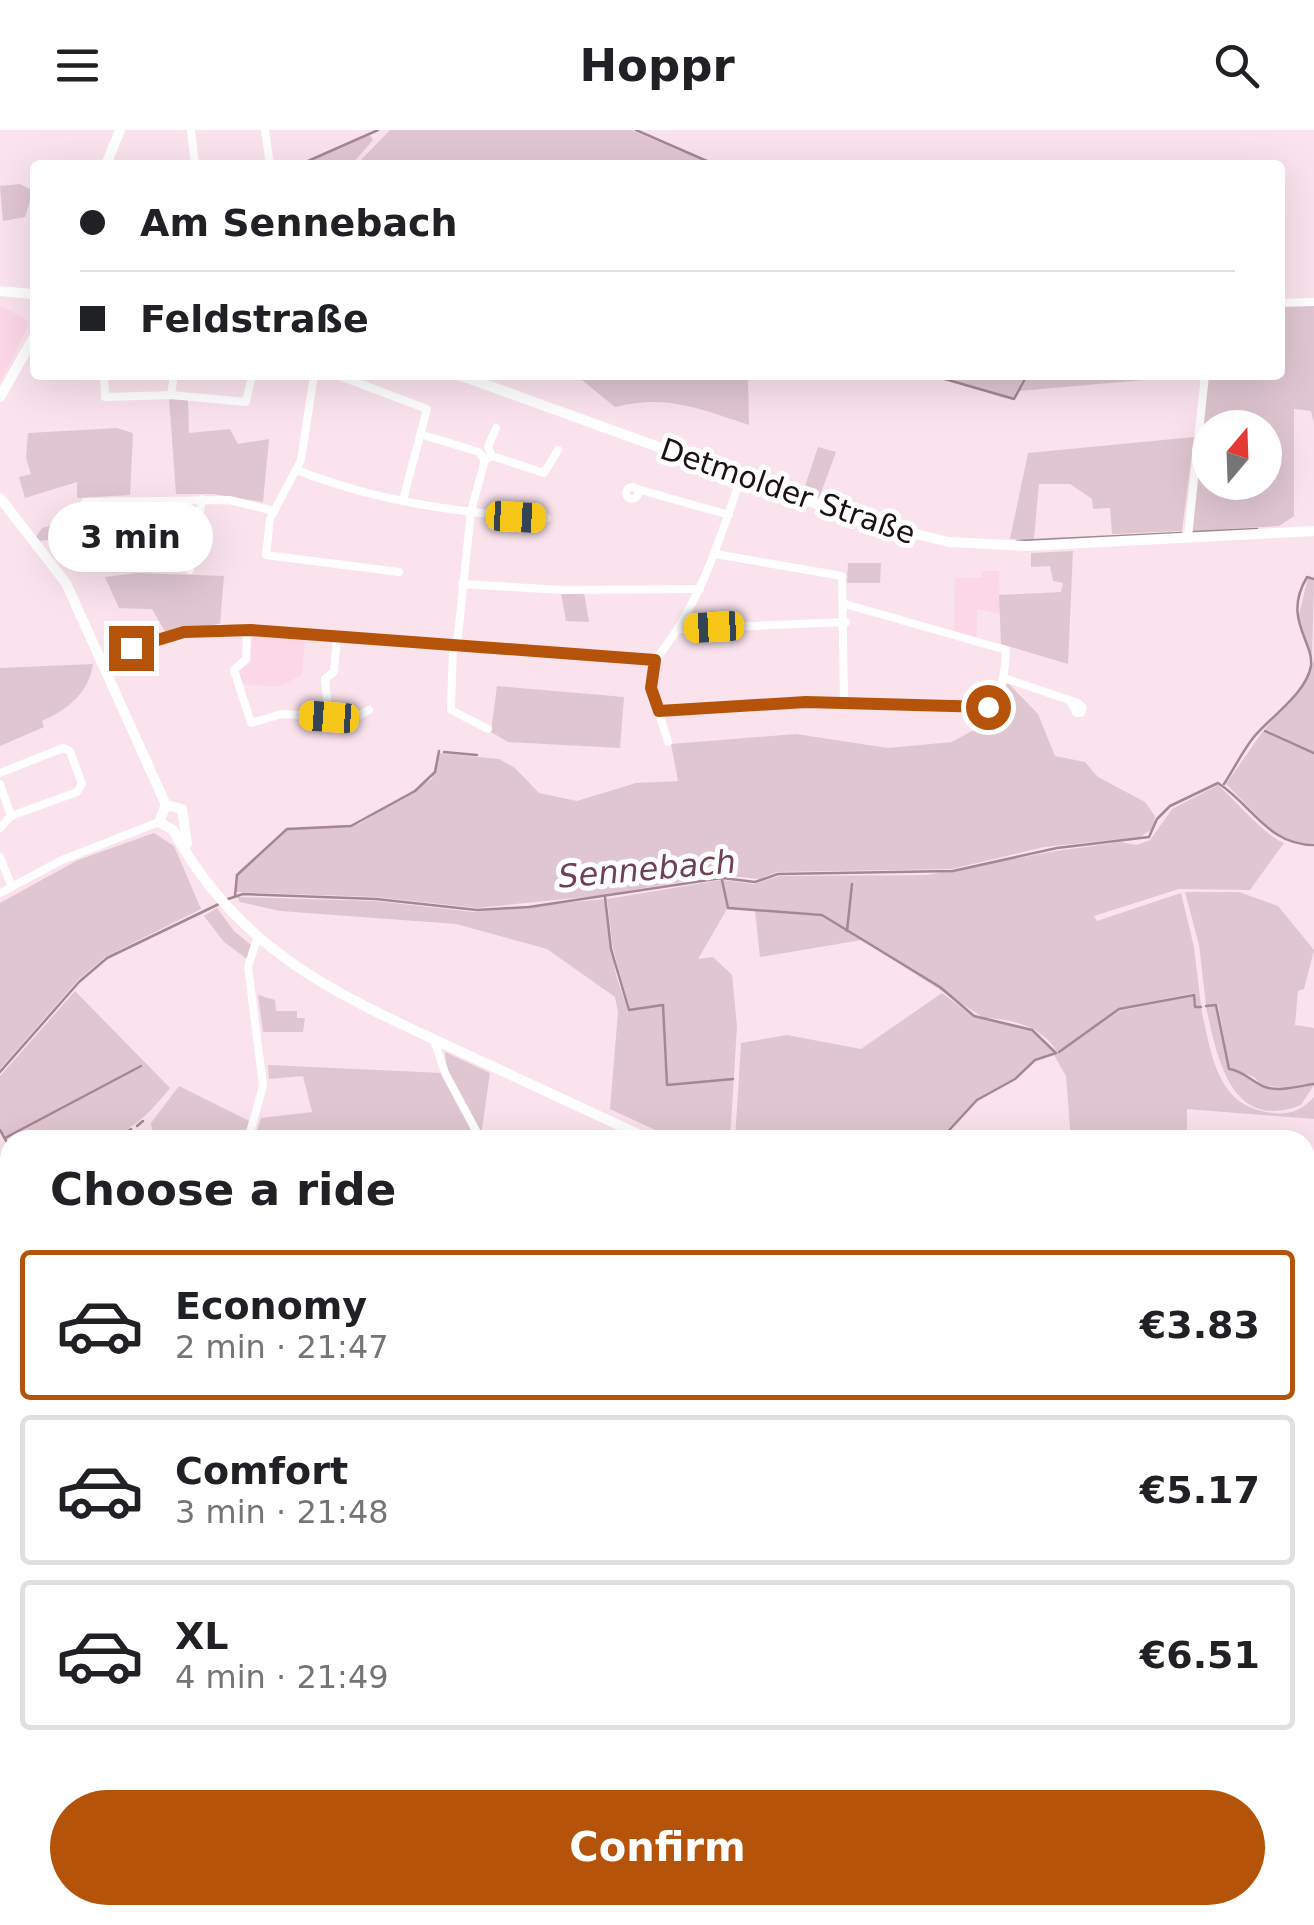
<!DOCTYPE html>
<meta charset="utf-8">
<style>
:root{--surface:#fff;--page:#f2f2f2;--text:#202124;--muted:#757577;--line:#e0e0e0;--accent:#b45309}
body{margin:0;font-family:"DejaVu Sans",sans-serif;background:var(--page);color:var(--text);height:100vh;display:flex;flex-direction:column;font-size:38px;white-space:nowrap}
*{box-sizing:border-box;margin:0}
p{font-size:32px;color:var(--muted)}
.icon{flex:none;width:55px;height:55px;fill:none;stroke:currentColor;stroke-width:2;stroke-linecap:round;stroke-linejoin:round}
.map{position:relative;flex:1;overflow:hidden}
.panel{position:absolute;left:0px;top:1000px;width:1315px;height:795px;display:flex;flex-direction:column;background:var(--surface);border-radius:30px 30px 0 0;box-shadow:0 10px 40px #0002}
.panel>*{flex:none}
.guide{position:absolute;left:30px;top:30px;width:1255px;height:220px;border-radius:10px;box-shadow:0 10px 40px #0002;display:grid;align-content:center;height:220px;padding:0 50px;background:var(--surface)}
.needle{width:65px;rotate:19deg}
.fabs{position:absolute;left:1192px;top:280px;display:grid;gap:20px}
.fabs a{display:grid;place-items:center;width:90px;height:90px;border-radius:50%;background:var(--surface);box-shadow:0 10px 40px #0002;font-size:50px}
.end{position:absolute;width:45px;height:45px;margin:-22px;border:12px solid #b45309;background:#fff;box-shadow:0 0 0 5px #fff}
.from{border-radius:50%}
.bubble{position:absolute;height:70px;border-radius:35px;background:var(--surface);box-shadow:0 10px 40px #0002;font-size:32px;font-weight:700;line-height:70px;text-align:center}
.car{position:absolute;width:30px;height:60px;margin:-30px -15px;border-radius:12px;box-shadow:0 0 8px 2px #0007;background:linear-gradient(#f5c518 24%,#345 0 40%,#f5c518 0 76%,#345 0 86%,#f5c518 0)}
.guide b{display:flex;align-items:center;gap:35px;height:95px;font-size:38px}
.guide b+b{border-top:2px solid var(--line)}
.guide i{width:25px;height:25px;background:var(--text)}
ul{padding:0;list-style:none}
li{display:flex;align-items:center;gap:30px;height:150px;margin:0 20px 15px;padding:0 30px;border:5px solid var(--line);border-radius:10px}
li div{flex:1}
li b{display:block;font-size:38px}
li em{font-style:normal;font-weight:700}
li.selected{border-color:var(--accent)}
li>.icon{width:90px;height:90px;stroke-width:1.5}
h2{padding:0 50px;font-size:45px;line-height:120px}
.primary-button{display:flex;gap:20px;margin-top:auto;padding:20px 50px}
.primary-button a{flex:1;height:115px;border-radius:60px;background:var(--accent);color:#fff;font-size:40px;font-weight:700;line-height:115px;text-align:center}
header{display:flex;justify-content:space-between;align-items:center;height:130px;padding:0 50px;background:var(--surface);font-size:45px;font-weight:700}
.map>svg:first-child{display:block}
</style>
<header><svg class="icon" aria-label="menu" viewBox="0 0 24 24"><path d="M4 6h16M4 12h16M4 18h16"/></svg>Hoppr<svg class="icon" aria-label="search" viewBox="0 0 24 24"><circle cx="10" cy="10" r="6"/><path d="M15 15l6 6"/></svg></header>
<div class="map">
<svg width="1314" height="1795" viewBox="0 0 1314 1795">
<rect width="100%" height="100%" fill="#fae3ed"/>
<g fill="#fcd7e7">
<path d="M0,175l30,17 -30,60z"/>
<path d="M982,441h17l1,43 -23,-5v29l-23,-7 1,-53h27z"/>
<path d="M252,505l53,4 -3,36 -25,12 -36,-3 -2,-14 12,-6z"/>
</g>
<g fill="#e0c6d1" fill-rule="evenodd">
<path d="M390,0h241l82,35h-357z"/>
<path d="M370,5l3,5 -22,25h-49z"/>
<path d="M20,54l13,7 -8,26 -22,4 -3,-35z"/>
<path d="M1314,174v120l-3,-13 -17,-2v107l-15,10 -89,5 17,-155 73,-1v-70zM1210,298h55v54h-55z"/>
<path d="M576,245h172l1,50c-49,-16 -82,-31 -134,-18z"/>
<path d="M935,245h90l-12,23z"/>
<path d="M1028,245h174l-183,16z"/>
<path d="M169,269l19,1 1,33 41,-4 8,15 31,-5 -6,63 -50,-8h-37z"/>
<path d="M117,298l16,5 -3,62 -53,3v-16l-52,16 -6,-21 12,-3 -5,-16 2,-25z"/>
<path d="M1194,307l-12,94 -70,3 -2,-26 -17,1 -1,-10 -22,-15h-31l-5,55h-24l18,-86z"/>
<path d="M818,317l18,5 -17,46 -16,-6z"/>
<path d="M78,379h25l-3,23 -60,9 -4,-4 6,-9 34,-9z"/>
<path d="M1073,421l-5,113 -67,-20 -2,-49 62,-3 2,-9 -10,-2 -3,-15 -19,1v-14z"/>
<path d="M848,433h33l-1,20h-33z"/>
<path d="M136,443l88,3 -4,49 -54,8 -14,-24 -33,-1 -14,-31z"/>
<path d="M1308,447l6,3 -2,80 -14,-41z"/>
<path d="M561,463h23l5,29 -23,-1z"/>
<path d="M1314,531v91l-49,-23 34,-39z"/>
<path d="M93,534c-4,29 -26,46 -51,57l2,6 -44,19v-78z"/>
<path d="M1008,553l30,31 17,42 30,6 13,15 47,25 10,14 -1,12 -14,9 -96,10 -92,22 -175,3 -18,7 -37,-4 -126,21 -119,12 -102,-11 -140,-5 3,-17 50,-45 71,-6 73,-45 6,-26 61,6 16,9 24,25 38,8 59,-18 42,-2 -7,-37 125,-10 92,14 64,-6 27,-15z"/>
<path d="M497,556l127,11 -4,51 -112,-6 -17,-10z"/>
<path d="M1263,601l51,23v89h-17l-23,-10 -48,-49z"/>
<path d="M1218,655c18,16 45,49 66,58l-34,47 -71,-1 -85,27 3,5 84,-28 13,54 7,59h-5l-2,-13 -75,15 -62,44c-14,-25 -45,-33 -72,-34l46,13 23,21 -20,7 -20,19 -37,21 -39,41h-203l6,-97 46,-8 74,14 81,-56 32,24 10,1 -122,-78 -102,17 -5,-46 67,5 13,6 -12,-8 -94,-6 -6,-28 31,4 25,-8 148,-1 129,-24 65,-9 16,3 13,-5 22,-31z"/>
<path d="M154,703l20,13 27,63 -96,48 -27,23 -78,89v-166l78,-43z"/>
<path d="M721,750l6,29 -29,50 15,-2 19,18 5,51 -7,114h-53l-67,-31 8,-97 -3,-15 -68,-48 -91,-25 -176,-13 -40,-9 -3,-5 139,4 98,11 130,-13 12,76 12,36 34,-5 4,80 -2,-81 -34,4 -17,-60 -6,-50z"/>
<path d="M1239,762l39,14 36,44 -10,39 -6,2 -3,34 19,3v55l-27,5 -26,-3 -7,-8 -25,-9 -11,-64 -12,1 -7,-60 -14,-53z"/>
<path d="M217,778l17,23 17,14 -4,14 -23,-17 -20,-26z"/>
<path d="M75,861l95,97c-55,69 -78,52 -160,52v6l-10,-18v-52z"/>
<path d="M258,865l17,5 1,11h21v7h8l-2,14h-40z"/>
<path d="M1193,866l1,12h7c10,42 14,95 65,104 21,4 34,0 48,-15v22l-127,-10v31h-116l-5,-64 -12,-21 65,-44z"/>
<path d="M1216,876l12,64c16,2 23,13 36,18 17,5 33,-1 50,-3l-13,20c-71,28 -84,-49 -95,-98z"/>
<path d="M445,922l45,21 -9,62 -34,-65z"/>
<path d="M268,935l174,8 35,67h-223l7,-22 51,-6 -9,-36 -34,3z"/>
<path d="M179,956l70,35 -6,19h-89l-3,-17z"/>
<path d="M1305,1118l9,2v221h-9z"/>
<path d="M1305,1345h9v82l-9,7z"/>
<path d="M10,1500v95l-7,3 -3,-92z"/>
<path d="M10,1671v96h-10v-95z"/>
<path d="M13,1785h119l5,10h-122z"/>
<path d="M144,1785l6,5 4,-5h250l6,10h-261z"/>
<path d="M742,1785h71l5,10h-70z"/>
</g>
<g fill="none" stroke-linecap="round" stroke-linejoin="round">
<g stroke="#a58693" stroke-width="2.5">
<path d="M636,0l80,35"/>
<path d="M299,35l79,-35"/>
<path d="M931,245l83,24 13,-24"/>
<path d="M739,341l13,4"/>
<path d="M1193,402l64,-3"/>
<path d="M1017,411l164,-8"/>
<path d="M1265,601l49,22"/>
<path d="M444,622l33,3"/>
<path d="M1224,654c10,-15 18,-32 29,-46 17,-21 53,-44 58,-72 3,-25 -29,-47 -4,-89l7,2"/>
<path d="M722,750l6,28 94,7 118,72 34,29 58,14 24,23 -21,7 -20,19 -38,21 -37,40"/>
<path d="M235,766l2,-21 50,-46 64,-3 64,-35 20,-19 4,-21"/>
<path d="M605,767l6,52 18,61 34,-5 4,80 66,-6"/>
<path d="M228,769l15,-5 133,5 101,11 52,-3 193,-29 33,4 23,-8 175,-3 104,-23 92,-11 8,-18 13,-13 48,-23c35,23 50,62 96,62"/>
<path d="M847,801l5,-47"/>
<path d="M1206,876l10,-1 13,64c15,2 23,13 36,18 16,5 33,-1 49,-3"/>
<path d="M1059,922l60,-43 75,-14 1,12h6"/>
<path d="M0,942l79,-90 28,-24 114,-55"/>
<path d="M137,996l6,-5"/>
<path d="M0,1000l10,18"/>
<path d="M5,1008l136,-72"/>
<path d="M113,1010l18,-11"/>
<path d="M0,1098l10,-31"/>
<path d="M0,1158l10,-4"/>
<path d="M0,1341l10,-3"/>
<path d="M0,1505l10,-6"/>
<path d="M0,1601l10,-5"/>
<path d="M0,1738l2,-1"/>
<path d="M405,1785l6,10"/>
<path d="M741,1785l6,10"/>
<path d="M475,1795l14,-10"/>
<path d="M513,1795l17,-10"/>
</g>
<g stroke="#fff" stroke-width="8">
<path d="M191,0l4,35"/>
<path d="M265,0l5,35"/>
<path d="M1280,173l34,-1"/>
<path d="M104,245l1,22 66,-2 75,7 6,-27"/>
<path d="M314,245l-13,85 -31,59 -4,36 133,17"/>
<path d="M337,245l90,34 -24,91"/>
<path d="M171,265l3,-20"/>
<path d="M423,305l56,17 6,8"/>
<path d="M492,326l-4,-9 8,-19"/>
<path d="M297,340c79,32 166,44 250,48"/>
<circle cx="632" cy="363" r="6"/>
<path d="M637,359l92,26"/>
<path d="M85,372l144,-2 45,11"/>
<path d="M139,407l57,-1"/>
<path d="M1188,407l17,-162"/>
<path d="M715,424l127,22 2,127"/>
<path d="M190,440l12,-71"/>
<path d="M462,454l100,6 138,-1"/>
<path d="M681,499l165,-7"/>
<path d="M247,500l-1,29 -12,11 17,53 31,-9 47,3 -4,-38 9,-7 3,-36"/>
<path d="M453,514l-2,66 37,19"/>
<path d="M457,515l14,-134 14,-51 7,-4 52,17 14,-23"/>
<path d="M103,529l57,-21 60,-10 435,32c44,-53 64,-118 86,-183"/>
<path d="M655,530l-4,28 17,54"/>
<path d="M1004,548l74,25 5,5 -2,5h-5l-6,-13"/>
<path d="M659,581l147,-9 177,7c20,-12 22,-38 23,-59l-161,-46"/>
<path d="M329,583l31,2 9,-5"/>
<path d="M0,643l63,-25 7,3 12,33 -5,8 -66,24 -11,12"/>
<path d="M0,654l11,32"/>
<path d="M0,727l11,28"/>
<path d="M0,763l62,-33 97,-38"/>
<path d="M434,910l11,33 36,67"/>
<path d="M248,1010l15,-54 -15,-119 9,-28"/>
<path d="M1305,1114l9,2"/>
<path d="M1305,1659l9,-9"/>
<path d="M138,1785l5,10"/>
<path d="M815,1785l6,10"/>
<path d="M884,1795l18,-10"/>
</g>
<g stroke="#fff" stroke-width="10">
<path d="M106,35l14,-35"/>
<path d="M0,161l32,3"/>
<path d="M459,245l410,148 80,19 77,4 288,-15"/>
<path d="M0,267l35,-62"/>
<path d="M0,368l66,85 100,222"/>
<path d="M166,675l16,4 5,35"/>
<path d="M166,675l-7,17 14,8"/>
<path d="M173,700c66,122 165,165 284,220 64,30 129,60 194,90"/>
<path d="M1287,1785l6,10"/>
</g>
</g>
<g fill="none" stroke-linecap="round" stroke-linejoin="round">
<path stroke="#b45309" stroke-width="12" d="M131,518l53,-16 67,-2 404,30 -4,28 8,23 147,-9 182,5"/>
</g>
<g text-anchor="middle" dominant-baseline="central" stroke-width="10" stroke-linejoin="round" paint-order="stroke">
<g font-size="30" fill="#1c0f15" stroke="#fff">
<text transform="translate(788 361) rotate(19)">Detmolder Straße</text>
</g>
<g font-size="32" font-style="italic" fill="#6f4057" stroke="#fff">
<text transform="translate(647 739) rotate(-5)">Sennebach</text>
</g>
</g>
</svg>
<div class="fabs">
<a><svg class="needle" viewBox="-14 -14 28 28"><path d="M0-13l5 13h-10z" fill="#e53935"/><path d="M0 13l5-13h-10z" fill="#757577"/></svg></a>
</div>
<i class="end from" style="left:988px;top:577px"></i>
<i class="end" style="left:131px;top:518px"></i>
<div class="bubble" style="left:48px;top:372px;width:165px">3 min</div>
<i class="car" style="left:516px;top:387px;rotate:93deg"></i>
<i class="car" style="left:714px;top:497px;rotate:267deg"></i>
<i class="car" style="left:329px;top:587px;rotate:274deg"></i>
<div class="guide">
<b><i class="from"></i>Am Sennebach</b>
<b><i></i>Feldstraße</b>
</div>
<section class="panel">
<h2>Choose a ride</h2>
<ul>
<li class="selected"><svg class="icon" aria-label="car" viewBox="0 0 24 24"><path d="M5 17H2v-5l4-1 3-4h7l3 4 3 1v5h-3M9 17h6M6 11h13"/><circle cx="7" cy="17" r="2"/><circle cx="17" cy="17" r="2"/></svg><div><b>Economy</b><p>2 min · 21:47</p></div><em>€3.83</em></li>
<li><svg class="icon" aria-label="car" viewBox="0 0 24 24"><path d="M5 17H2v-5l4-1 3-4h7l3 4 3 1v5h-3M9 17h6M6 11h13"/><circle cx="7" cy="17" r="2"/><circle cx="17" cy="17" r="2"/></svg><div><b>Comfort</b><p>3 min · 21:48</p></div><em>€5.17</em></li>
<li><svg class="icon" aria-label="car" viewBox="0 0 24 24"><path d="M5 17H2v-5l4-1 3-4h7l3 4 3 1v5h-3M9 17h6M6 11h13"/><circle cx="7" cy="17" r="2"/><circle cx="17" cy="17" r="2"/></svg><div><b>XL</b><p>4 min · 21:49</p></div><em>€6.51</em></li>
</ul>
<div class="primary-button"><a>Confirm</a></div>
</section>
</div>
